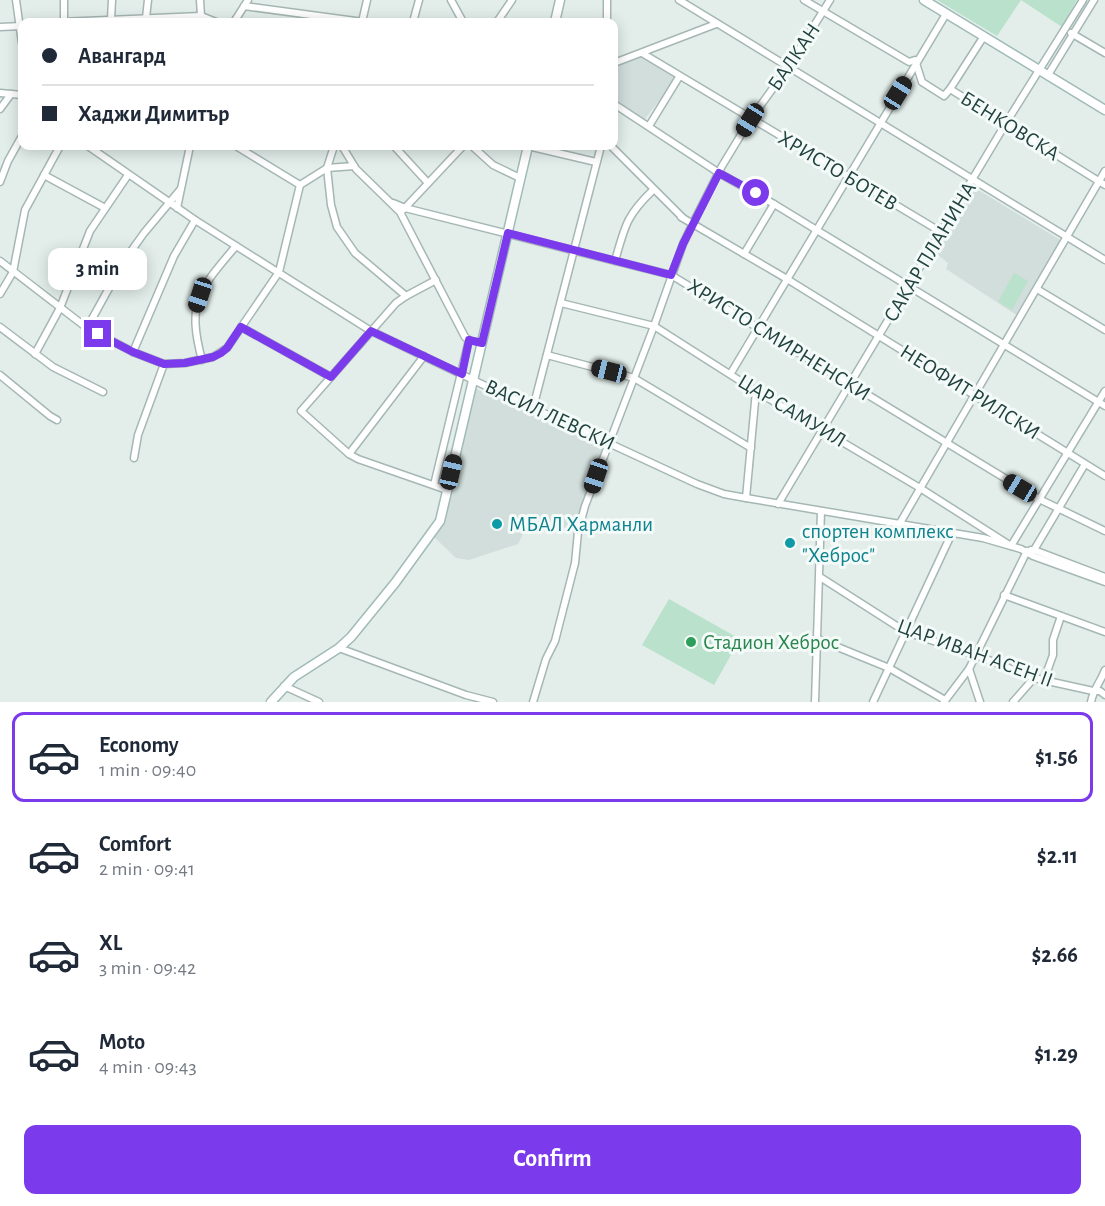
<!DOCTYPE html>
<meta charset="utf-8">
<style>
:root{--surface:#fff;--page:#f2f2f3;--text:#1f2937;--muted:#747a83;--line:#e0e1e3;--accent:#7c3aed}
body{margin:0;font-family:"Alegreya Sans",sans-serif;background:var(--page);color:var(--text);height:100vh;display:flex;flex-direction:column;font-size:22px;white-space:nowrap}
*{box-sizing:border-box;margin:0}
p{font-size:20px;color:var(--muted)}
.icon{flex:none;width:33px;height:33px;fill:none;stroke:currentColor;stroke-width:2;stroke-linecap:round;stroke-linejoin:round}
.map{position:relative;height:702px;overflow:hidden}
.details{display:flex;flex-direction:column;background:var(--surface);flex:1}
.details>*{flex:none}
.guide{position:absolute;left:18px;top:18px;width:600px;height:132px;border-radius:12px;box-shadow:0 3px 15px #0003;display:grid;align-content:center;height:132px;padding:0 24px;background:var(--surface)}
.end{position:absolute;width:27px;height:27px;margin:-14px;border:8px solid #7c3aed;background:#fff;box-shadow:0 0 0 3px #fff}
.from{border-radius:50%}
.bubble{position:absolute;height:42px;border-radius:12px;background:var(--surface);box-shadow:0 3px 15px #0003;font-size:20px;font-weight:700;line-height:42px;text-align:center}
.car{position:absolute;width:18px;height:36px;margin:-18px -9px;border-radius:8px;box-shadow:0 0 4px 2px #0007;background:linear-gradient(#222 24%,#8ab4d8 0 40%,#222 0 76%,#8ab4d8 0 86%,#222 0)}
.guide b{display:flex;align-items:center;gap:21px;height:57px;font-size:22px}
.guide b+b{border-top:2px solid var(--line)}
.guide i{width:15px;height:15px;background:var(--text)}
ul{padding:10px 0 0;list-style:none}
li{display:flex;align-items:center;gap:18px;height:90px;margin:0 12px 9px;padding:0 12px;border:3px solid transparent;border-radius:12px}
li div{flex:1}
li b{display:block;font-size:22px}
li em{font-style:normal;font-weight:700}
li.active{border-color:var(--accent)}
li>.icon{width:54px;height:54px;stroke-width:1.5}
.cta{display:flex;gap:12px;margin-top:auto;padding:12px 24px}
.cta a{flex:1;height:69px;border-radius:12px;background:var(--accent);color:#fff;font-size:24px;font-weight:700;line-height:69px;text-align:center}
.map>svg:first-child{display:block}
</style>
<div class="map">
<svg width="1105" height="702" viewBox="0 0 1105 702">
<rect width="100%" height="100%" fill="#e3eeeb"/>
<g fill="#d1dedb">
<path d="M645,56l32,22 -33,42 -30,-18v-37z"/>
<path d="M975,188l87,53 -44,75 -72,-47 2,-6 -11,-9z"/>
<path d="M474,388l132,57 -29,84 -49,-5 -10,20 -49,16 -13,-2 -23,-22z"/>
</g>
<g fill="#bae1cc">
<path d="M937,0h140l-15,27 -41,-27 -24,36z"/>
<path d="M1014,273l14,8 -16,29 -14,-8z"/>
<path d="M669,599l71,40 -26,46 -72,-40z"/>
</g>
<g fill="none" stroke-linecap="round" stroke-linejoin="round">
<defs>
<g id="street">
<path d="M16,0l6,43"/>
<path d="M200,0l1,16"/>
<path d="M451,0l12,22"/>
<path d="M679,0l426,260"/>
<path d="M804,0l105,62 6,-2 7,22 22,14 6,-7 155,96"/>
<path d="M244,6l119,16"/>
<path d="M146,18l2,-18"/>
<path d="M111,19l1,-19"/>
<path d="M61,22l140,-6 15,6"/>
<path d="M64,22v-22"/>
<path d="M234,22l14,-22"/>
<path d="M362,22l5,-22"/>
<path d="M413,22l6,-22"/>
<path d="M497,22l15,-22"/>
<path d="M607,22v-22"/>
<path d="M0,27l22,-1"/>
<path d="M1071,33l34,20"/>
<path d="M642,53l299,179"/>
<path d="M614,63l102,-39"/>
<path d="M1048,75l46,-75"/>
<path d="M950,89l34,-53"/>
<path d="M0,93l22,2"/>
<path d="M614,104l105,69 55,31 331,202"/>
<path d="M0,109l11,-15"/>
<path d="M649,126l30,-49"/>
<path d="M88,146l107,74 176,111 121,58 205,95 27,10 22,4 237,40 38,11 12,7 72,26"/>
<path d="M236,146l64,39"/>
<path d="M334,146l-7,22 4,37 6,22 18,26 51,43"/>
<path d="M342,146l14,23 44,43 65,125 4,3 -35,145"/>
<path d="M394,146l34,37"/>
<path d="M472,146l21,19 27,13"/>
<path d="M528,146l68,16"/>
<path d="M611,146l72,72"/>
<path d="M44,175l61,33"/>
<path d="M0,182l8,-21 14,-25"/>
<path d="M393,203l12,5 266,67 368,224 66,32"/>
<path d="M177,208l13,-62"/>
<path d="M403,210l60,-64"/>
<path d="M681,217l106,62 318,197"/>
<path d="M744,254l30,-50"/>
<path d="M0,261l87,67 46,24 31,12 21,-1 28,-6 14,-9 52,-76 21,-87 27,-17 27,-2"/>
<path d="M615,261c10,-35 11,-45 38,-71"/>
<path d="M436,280l-30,16 -10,7 -95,108 48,43 9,5 89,31"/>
<path d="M1037,289l68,41"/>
<path d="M0,294l13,-22 12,-62 35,-64"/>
<path d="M561,303l93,23 102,65 164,97 91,58 94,-155"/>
<path d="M0,327l53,40 50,25"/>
<path d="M241,327l90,50"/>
<path d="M87,328l37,-67 20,-28 36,-43"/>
<path d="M133,352l41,-96 21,-36"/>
<path d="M35,354l25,-46 30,-77 38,-56"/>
<path d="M547,355l87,23 117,70"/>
<path d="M202,360c-16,-59 -2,-71 34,-114"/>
<path d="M731,373l215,-359"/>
<path d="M0,375l50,41 7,4"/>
<path d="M533,408l68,-262"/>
<path d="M349,454l75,-98"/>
<path d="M134,458l4,-23 26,-71"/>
<path d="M746,498l10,-107"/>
<path d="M778,504l228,-381 77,-123"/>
<path d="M900,523l205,-352"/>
<path d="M1031,550h3l71,27"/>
<path d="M1034,550l51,-86"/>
<path d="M820,577l86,55 70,23 58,23 59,13h7l5,4"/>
<path d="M1004,595l101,37"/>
<path d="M818,639l71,29 56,32"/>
<path d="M339,648l127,47 27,7"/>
<path d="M969,669l11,33"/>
<path d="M1044,680l9,-25v-15l8,-24"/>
<path d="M284,686l35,16"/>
<path d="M533,702l13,-43 9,-18 20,-78 3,-31 7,-26 69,-180 29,-82 10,-21 29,-57 28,-46 39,-54 41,-66"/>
<path d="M815,702l6,-191"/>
<path d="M873,702l79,-169"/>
<path d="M944,702l25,-33 58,-118"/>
<path d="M1013,702l21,-24"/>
<path d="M1091,702c2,-12 10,-21 14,-32"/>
</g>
<g id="secondary">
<path d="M924,0l181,110"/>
<path d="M555,22l5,-22"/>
<path d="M271,702l23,-25 45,-29 12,-11 44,-54 45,-62 88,-375"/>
</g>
</defs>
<use href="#street" stroke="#a5b7b4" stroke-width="9"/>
<use href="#secondary" stroke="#a0bbb7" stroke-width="11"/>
<use href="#street" stroke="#fff" stroke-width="6"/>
<use href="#secondary" stroke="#fff" stroke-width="8"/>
</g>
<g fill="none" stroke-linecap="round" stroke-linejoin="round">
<path stroke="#7c3aed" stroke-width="8" d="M98,334l35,18 31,12 21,-1 28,-6 8,-4 6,-5 14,-21 90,50 40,-46 91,43 7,-34 13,3 26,-110 163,42 12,-31 36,-71 37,20"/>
</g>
<g fill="#0f9aa8" stroke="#f4faf8" stroke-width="2">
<circle cx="497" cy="524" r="6"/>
<circle cx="790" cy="543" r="6"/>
</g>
<circle fill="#2e9e5b" stroke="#f4faf8" stroke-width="2" cx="691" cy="642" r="6"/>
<g text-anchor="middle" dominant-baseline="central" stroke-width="6" stroke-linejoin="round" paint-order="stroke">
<g font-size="21" fill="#21423f" stroke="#f4faf8">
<text transform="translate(794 57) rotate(-56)">БАЛКАН</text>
<text transform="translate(1010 126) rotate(32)">БЕНКОВСКА</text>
<text transform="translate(838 171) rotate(31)">ХРИСТО БОТЕВ</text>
<text transform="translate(930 252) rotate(-59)">САКАР ПЛАНИНА</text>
<text transform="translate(779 340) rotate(32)">ХРИСТО СМИРНЕНСКИ</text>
<text transform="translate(970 392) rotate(32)">НЕОФИТ РИЛСКИ</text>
<text transform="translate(792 411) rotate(31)">ЦАР САМУИЛ</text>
<text transform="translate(550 415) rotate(25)">ВАСИЛ ЛЕВСКИ</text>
<text transform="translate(975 653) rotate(20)">ЦАР ИВАН АСЕН II</text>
</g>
<g font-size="21" fill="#0d838f" stroke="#f4faf8" text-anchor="start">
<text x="509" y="524">МБАЛ Харманли</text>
<text x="802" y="531">спортен комплекс<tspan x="802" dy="24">"Хеброс"</tspan></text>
</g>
<g font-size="21" fill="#27864d" stroke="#f4faf8" text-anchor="start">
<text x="703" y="642">Стадион Хеброс</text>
</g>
</g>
</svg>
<i class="end from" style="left:756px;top:193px"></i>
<i class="end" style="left:98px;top:334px"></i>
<div class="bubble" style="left:48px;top:248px;width:99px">3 min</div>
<i class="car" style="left:898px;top:93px;rotate:32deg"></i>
<i class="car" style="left:750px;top:120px;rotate:212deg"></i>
<i class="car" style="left:200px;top:295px;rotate:198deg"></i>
<i class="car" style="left:609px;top:371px;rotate:284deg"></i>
<i class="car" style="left:451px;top:472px;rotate:13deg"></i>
<i class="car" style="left:596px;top:476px;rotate:199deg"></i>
<i class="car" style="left:1020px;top:488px;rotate:301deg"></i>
<div class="guide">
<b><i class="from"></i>Авангард</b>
<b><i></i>Хаджи Димитър</b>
</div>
</div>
<section class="details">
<ul>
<li class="active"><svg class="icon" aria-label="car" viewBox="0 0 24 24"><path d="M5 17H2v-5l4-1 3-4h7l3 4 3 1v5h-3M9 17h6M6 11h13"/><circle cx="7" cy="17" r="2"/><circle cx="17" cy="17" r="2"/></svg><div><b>Economy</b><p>1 min · 09:40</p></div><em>$1.56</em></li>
<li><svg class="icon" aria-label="car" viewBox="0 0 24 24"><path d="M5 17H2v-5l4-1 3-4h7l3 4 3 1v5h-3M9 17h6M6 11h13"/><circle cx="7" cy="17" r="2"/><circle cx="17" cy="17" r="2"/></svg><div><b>Comfort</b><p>2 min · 09:41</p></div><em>$2.11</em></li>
<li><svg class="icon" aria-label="car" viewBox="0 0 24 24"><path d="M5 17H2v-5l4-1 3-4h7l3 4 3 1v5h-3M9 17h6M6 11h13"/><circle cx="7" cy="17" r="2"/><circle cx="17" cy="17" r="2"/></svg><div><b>XL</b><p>3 min · 09:42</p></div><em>$2.66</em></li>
<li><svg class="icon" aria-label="car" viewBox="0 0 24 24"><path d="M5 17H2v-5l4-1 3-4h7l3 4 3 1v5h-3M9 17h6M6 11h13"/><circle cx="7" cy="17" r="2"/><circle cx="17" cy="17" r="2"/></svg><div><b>Moto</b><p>4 min · 09:43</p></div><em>$1.29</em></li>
</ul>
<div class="cta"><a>Confirm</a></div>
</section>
